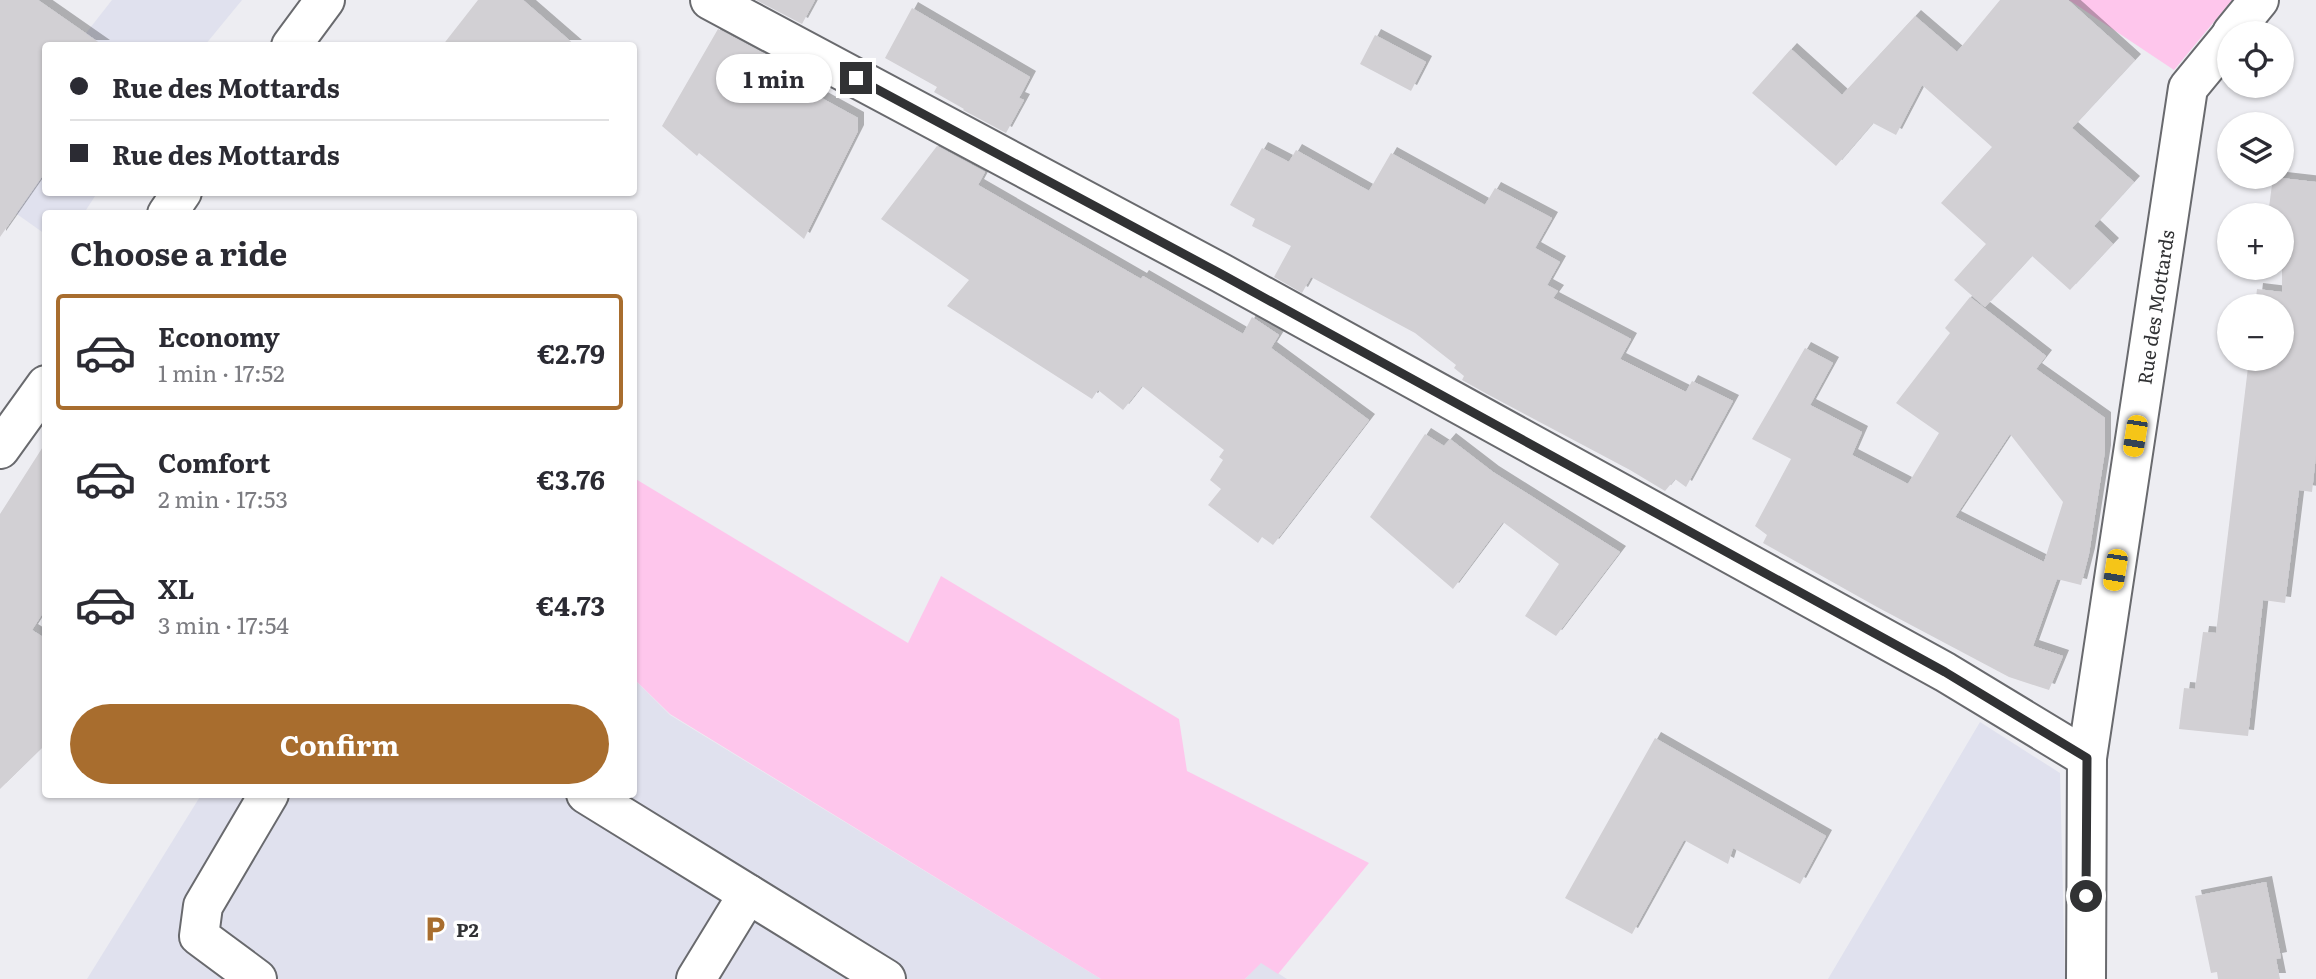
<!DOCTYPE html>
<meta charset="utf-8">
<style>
:root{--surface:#fff;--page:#f2f2f3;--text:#2b2b33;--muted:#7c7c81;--line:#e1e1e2;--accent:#a86d2e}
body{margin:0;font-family:Literata,serif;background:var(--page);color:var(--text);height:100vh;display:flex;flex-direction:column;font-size:26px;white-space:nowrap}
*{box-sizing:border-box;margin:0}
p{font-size:23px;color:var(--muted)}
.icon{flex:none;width:38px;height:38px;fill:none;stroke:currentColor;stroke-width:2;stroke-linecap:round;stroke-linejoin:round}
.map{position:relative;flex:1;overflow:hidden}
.side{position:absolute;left:42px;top:210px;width:595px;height:588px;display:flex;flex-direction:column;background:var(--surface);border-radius:7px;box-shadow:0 2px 5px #0004}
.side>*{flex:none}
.banner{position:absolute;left:42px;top:42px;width:595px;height:154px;border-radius:7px;box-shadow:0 2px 5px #0004;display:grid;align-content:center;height:154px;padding:0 28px;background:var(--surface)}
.controls{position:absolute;left:2217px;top:21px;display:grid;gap:14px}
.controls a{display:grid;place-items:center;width:77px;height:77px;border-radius:50%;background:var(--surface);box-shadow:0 2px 5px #0004;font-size:35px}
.end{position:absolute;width:32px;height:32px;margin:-16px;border:9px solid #313234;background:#fff;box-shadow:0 0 0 4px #fff}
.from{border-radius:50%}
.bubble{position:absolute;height:49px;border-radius:24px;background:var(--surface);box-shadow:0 2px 5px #0004;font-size:23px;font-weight:700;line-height:49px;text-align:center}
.car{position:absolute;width:21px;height:42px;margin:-21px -10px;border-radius:9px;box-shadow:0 0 5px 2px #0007;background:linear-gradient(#f5c518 24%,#345 0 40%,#f5c518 0 76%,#345 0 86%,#f5c518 0)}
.banner b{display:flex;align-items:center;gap:24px;height:66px;font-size:26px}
.banner b+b{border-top:2px solid var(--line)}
.banner i{width:18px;height:18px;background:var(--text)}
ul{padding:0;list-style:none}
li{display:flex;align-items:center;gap:21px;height:116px;margin:0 14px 10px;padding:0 14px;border:4px solid transparent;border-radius:7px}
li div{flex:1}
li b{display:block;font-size:26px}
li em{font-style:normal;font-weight:700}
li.active{border-color:var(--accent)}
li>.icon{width:63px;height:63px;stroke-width:1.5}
h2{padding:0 28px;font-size:32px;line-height:84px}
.primary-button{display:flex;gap:14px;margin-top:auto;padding:14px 28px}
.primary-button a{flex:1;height:80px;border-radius:42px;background:var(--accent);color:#fff;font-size:28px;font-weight:700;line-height:80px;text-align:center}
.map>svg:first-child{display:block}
</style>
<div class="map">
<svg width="2316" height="979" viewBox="0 0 2316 979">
<defs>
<filter id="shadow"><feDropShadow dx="6" dy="-6" stdDeviation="0" flood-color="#0004"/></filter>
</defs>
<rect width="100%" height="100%" fill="#ededf2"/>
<g fill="#e0e1ee">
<path d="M112,0h130l-37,45 -129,1z"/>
<path d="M0,47l45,38 1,107 51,1 -13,20 -38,1 -1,20 -45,-32z"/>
<path d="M634,679l36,36 431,264h-1014l114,-184 433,-1z"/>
<path d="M1980,722l80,51 5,206h-237z"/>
<path d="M1261,962l26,17h-42z"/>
</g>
<g fill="#fec6ec">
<path d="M2069,0h163l-58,70z"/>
<path d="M634,478l274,165 33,-67 238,143 8,52 182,92 -91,111 -17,-11 -16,16h-144l-431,-265 -36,-35z"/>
</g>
<g fill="#d2d0d4" fill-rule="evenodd" filter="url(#shadow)">
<path d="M0,0h38l66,46h-58v125l-46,66z"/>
<path d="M478,0h45l53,46h-134z"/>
<path d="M756,0h59l-13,24z"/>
<path d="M2000,0h68l67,60 -63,68 62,54 -40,44 19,18 -43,46 -38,-34 -47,51 -31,-27 32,-36 -45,-41 51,-56 -70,-62 -26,50 -23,-12 -37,43 -84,-73 39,-44 51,46 73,-79 42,36z"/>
<path d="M912,8l118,69 -11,21 5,2 -18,33 -43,-23 1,-1 -30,-17 3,-5 -52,-29z"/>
<path d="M718,29l64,34 -6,10 82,45v13l-54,108 -105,-86 -2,3 -35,-30z"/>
<path d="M1375,35l51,27 -15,29 -51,-27z"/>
<path d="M937,146l48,26 -7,13 163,94 2,-3 100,58 9,-17 27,18 -8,13 98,72 -96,125 -11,-8 -4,6 -50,-38 13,-16 -11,-9 13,-20 -4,-3 5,-7 -82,-64 -19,24 -25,-20 -6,9 -145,-93 22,-26 -88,-61z"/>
<path d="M1262,148l27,14 7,-12 73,41 22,-38 94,52 10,-17 57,30 -17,30 25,14 -13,23 11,6 -5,7 78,41 -11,20 66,33 6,-11 41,20 -47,86 -11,-8 -10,12 -35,-21 -143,-76 -25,-14 2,-4 -10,-8 2,-3 -41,-32 -104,-56 -9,16 -28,-16 17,-31 -39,-20 3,-7 -25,-14z"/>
<path d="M2273,177l43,5v273l-4,37 -13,-2 -14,113 -22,-3 -15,136 -69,-7 5,-41 11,1 8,-57 13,1 33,-274h33v-53h-27l2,-17 25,3v-77h-14z"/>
<path d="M1970,297l76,59 -10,13 69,49v33l-16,103 -8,31 -24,-6 -24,67 30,10 -14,34 -40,-13 -132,-70 -114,-64 4,-8 -12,-9 36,-67 -39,-20 53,-91 28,15 -23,42 52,27 -10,23 56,29 31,-51 -43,-30 54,-70 -5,-5zM2010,434l53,68 -19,60 -89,-45z"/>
<path d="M1425,434l19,12 6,-7 43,33 127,80 -64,84 -31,-20 34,-52 -56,-42 -50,67 -83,-72z"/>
<path d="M46,442v166l-14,22 14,9v105l-46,45v-275z"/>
<path d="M1655,738l171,98 -26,48 -67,-36 -5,16 -44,-24 -52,94 -67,-36z"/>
<path d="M2266,882l15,76 -5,1 4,20h-62l-1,-7 -6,1 -16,-77z"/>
</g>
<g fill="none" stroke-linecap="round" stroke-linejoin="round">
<defs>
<g id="minor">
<path d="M710,0l511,273 724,399 142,86"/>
<path d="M2232,33l27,-33"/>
<path d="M586,794l300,185"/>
<path d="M257,979l-58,-43 4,-30 66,-112"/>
<path d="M696,979l52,-85"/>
<path id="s1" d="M2086,979l1,-221 101,-670 42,-51"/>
</g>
<g id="major">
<path d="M291,46l34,-46"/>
<path d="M167,214l15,-22"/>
<path d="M0,449l46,-64"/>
</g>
</defs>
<use href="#minor" stroke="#696a6e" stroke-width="42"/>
<use href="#major" stroke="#696a6e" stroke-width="42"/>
<use href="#minor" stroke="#fff" stroke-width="38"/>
<use href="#major" stroke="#fff" stroke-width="38"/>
</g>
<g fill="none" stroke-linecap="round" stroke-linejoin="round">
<path stroke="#313234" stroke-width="9" d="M856,78l365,196 724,398 142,86 -1,138"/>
</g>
<defs>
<symbol id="parking-bare" viewBox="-9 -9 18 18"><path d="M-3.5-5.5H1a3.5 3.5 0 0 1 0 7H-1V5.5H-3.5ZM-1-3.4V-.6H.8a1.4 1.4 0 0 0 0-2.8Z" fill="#a86d2e" stroke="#fff" stroke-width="2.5" paint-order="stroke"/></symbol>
</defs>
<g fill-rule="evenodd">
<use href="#parking-bare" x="416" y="910" width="38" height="38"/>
</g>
<g text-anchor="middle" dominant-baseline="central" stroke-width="7" stroke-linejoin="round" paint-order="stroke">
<g font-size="19" fill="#313234" stroke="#fff">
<text stroke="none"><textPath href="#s1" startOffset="677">Rue des Mottards</textPath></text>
</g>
<g font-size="19" font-weight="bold" fill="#313234" stroke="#fff" text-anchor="start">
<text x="456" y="929">P2</text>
</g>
</g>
</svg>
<div class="controls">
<a><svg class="icon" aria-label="locate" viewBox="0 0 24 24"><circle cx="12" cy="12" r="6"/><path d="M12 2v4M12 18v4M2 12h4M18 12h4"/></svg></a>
<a><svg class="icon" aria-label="layers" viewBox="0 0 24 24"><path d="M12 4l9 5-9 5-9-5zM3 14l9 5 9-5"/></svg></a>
<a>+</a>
<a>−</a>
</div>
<i class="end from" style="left:2086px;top:896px"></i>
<i class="end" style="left:856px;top:78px"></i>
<div class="bubble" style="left:716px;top:54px;width:116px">1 min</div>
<i class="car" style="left:2135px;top:436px;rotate:189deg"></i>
<i class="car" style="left:2115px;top:570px;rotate:189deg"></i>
<div class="banner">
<b><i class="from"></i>Rue des Mottards</b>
<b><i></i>Rue des Mottards</b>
</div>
<section class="side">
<h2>Choose a ride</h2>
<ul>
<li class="active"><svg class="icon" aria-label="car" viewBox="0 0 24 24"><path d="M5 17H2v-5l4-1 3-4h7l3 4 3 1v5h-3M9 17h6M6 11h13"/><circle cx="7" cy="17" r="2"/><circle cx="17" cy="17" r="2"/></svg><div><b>Economy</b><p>1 min · 17:52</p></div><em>€2.79</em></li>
<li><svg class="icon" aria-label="car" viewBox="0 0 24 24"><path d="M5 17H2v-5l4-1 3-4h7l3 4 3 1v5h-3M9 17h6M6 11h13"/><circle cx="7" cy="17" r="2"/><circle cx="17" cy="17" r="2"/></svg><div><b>Comfort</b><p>2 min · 17:53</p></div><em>€3.76</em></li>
<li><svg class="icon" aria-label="car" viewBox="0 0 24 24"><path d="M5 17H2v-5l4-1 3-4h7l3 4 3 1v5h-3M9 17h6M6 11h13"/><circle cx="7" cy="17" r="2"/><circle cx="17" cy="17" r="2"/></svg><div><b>XL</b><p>3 min · 17:54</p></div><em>€4.73</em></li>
</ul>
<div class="primary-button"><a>Confirm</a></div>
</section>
</div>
